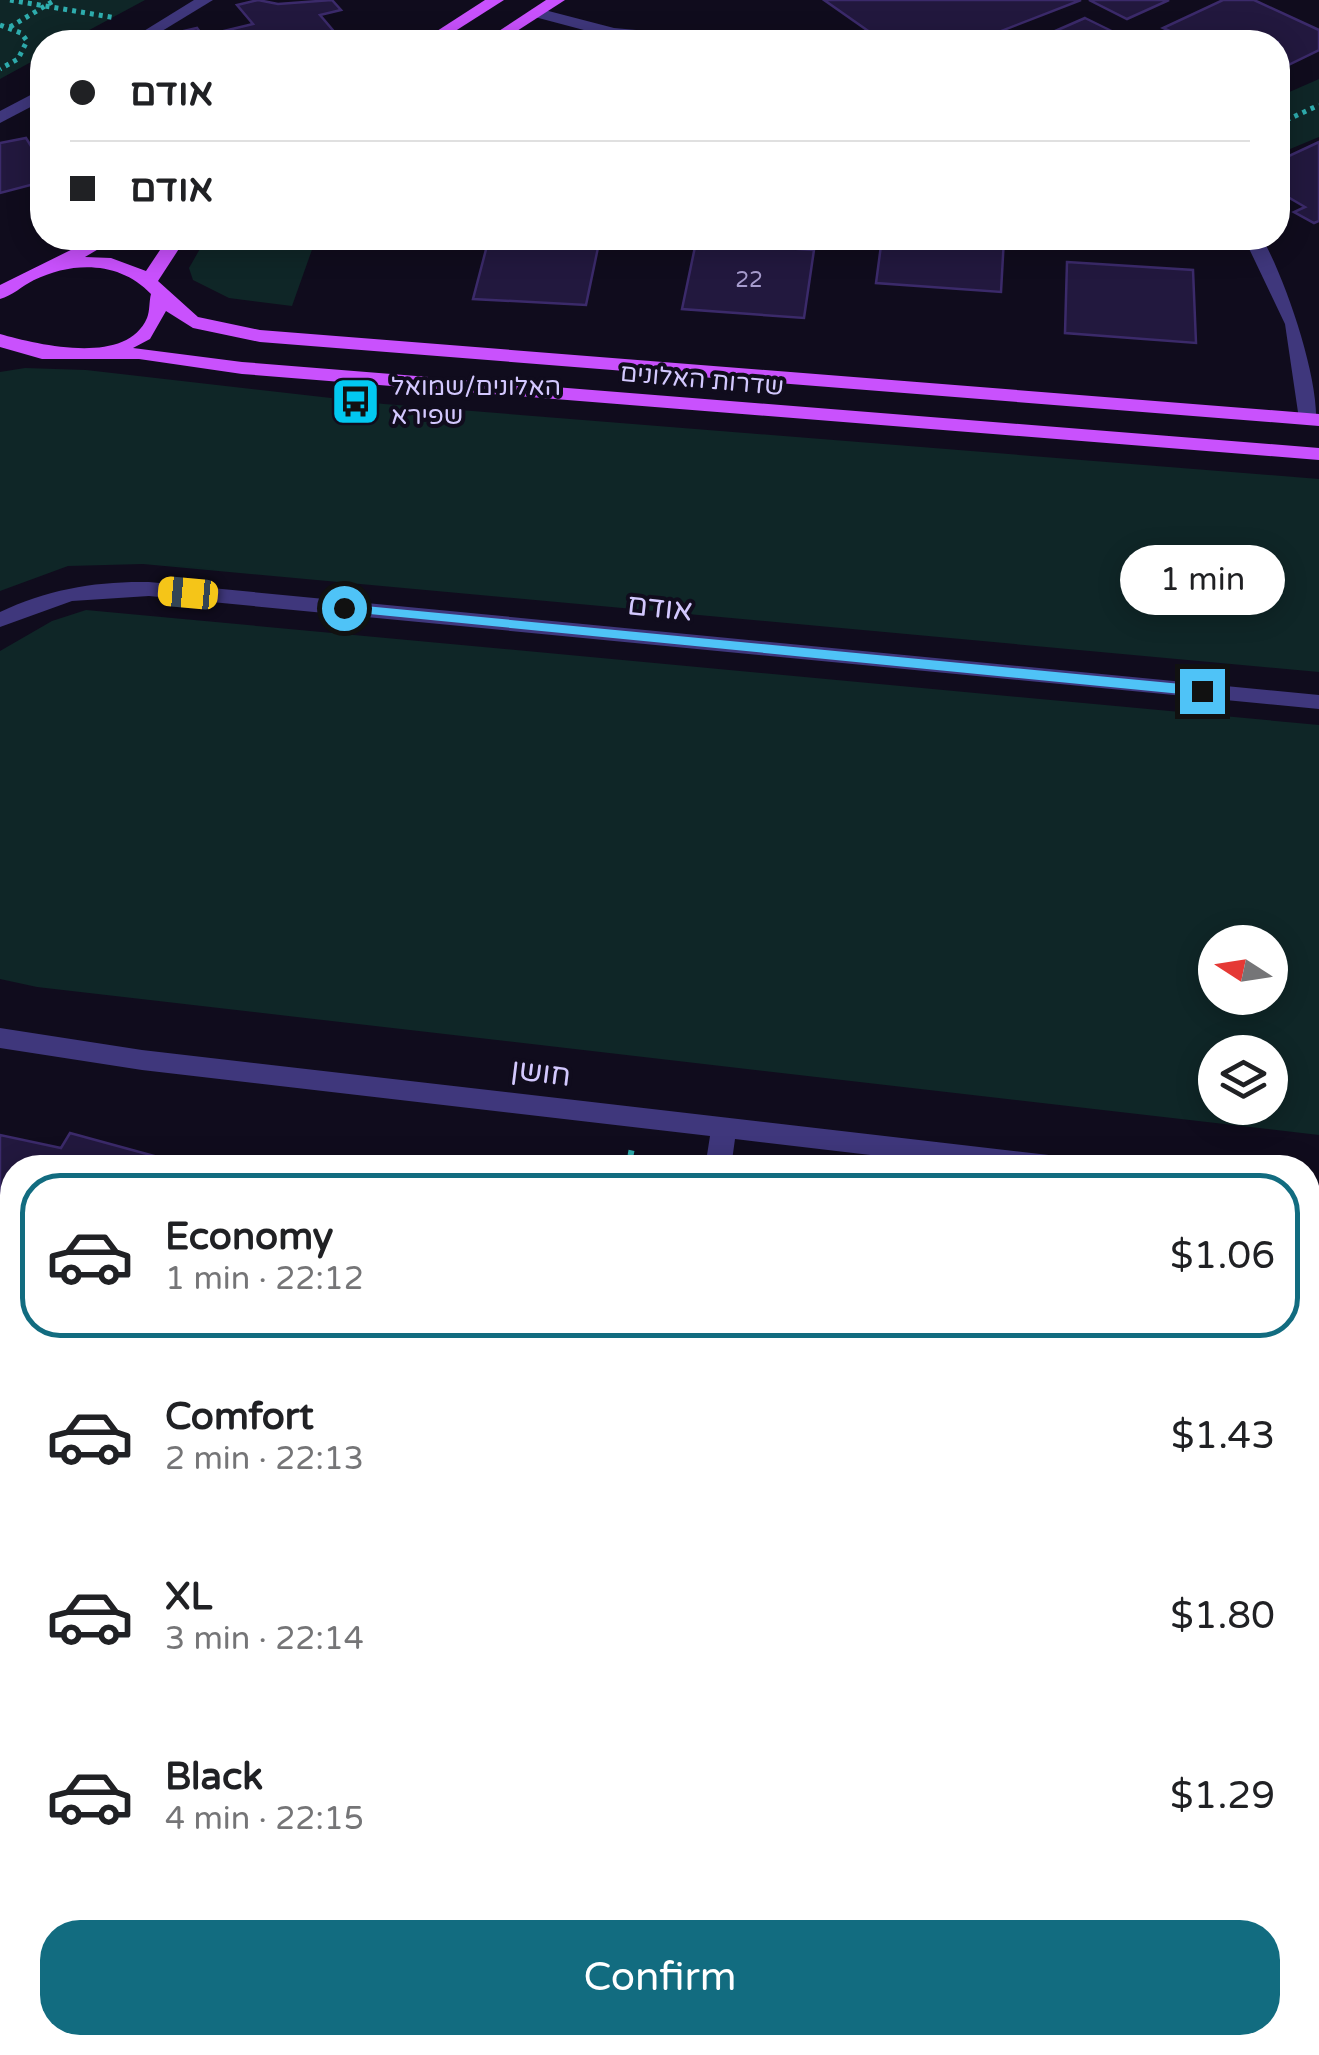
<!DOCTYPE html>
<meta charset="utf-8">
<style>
:root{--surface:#fff;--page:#f6f6f6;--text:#202124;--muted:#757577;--line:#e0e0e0;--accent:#126c80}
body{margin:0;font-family:"Varela Round",Heebo,sans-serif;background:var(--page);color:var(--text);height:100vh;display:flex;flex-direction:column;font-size:38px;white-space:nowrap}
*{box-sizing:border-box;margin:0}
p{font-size:32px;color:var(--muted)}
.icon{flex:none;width:55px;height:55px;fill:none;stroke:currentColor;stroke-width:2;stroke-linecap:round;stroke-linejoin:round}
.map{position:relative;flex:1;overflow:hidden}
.sheet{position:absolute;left:0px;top:1155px;width:1320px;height:900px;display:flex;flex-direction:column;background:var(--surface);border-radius:40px 40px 0 0;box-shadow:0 5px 25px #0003}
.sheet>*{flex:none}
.hud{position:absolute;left:30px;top:30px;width:1260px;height:220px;border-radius:40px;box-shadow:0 5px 25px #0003;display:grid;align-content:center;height:220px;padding:0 40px;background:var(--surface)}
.needle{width:65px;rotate:282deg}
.fabs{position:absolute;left:1198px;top:925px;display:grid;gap:20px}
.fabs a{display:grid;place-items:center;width:90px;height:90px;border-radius:50%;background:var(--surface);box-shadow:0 5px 25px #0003;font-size:50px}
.end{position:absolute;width:45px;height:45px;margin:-22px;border:12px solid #4fc3f7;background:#111;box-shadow:0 0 0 5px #111}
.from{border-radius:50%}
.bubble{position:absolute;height:70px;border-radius:35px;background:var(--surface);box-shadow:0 5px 25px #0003;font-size:32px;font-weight:600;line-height:70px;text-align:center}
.car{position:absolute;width:30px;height:60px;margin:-30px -15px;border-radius:12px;box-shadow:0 0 8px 2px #0007;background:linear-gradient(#f5c518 24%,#345 0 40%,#f5c518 0 76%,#345 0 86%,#f5c518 0)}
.hud b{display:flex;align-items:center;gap:35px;height:95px;font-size:38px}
.hud b+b{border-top:2px solid var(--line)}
.hud i{width:25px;height:25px;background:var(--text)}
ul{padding:18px 0 0;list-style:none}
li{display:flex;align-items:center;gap:30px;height:165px;margin:0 20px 15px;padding:0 20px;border:5px solid transparent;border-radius:40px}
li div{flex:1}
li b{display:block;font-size:38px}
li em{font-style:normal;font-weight:600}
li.selected{border-color:var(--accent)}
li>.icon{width:90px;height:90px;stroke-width:1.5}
.action{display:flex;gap:20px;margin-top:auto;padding:20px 40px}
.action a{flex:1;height:115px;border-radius:40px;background:var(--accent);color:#fff;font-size:40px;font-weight:600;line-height:115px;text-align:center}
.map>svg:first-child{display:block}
</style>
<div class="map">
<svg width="1319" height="2055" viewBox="0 0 1319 2055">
<rect width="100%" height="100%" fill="#100c1d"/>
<g fill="#0f2627" fill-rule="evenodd">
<path d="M0,0h145l-78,42h-25v14l-42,23z"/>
<path d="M1319,79v58l-41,17v-57z"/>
<path d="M220,238h88l6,6 -22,62 -63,-8 -36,-18 -4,-12 12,-21z"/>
<path d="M25,368l61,2 298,34 935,75v193l-1176,-108 -75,2 -68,25v-219z"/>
<path d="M86,610l1233,115v410l-1282,-148 -37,-8v-328l52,-30zM1215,942h55v56h-55zM1270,1052v56h-55v-56z"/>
<path d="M1308,1738l11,2v315h-833l2,-13h820z"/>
</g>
<g fill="#22183e" stroke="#3b2a6a" stroke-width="2.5">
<path d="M258,0l20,4 54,-4 9,10 -21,5 23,27h-49l-6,-6 -26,6h-96l-4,-6 35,-8 6,8 50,-12 -16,-19z"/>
<path d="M824,0h257l-108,42h-89z"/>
<path d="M1089,0h80l-42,19z"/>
<path d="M1223,0h31l65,30v20l-41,20v-28h-84l-31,-14z"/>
<path d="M1085,18l49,24h-104z"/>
<path d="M26,138l5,8 11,-2v47l-4,-8 -38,10v-50z"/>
<path d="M1319,142v79l-5,2 -20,-11 11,-5 -19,-11 -8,4v-39z"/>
<path d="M489,238h111l-14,67 -113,-6z"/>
<path d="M882,238h122l-3,54 -125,-9z"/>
<path d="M696,242l118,8 -10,68 -122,-9z"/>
<path d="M1067,262l126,8 3,73 -131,-10z"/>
<path d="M70,1133l128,35h-186v34l-12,-3v-64l61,13z"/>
<path d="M1308,1272l11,1v228l-11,-1z"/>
<path d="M12,1345v81l-12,-5v-55z"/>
<path d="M0,1877l12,1v164h288l-2,13h-234l2,-11h-31l-2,11h-33z"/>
</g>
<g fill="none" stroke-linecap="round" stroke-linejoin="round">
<g stroke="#2eacad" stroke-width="5" stroke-dasharray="4 5" stroke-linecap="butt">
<path d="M10,0l106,18"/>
<path d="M0,25l21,8 6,8 -9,18 -18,10"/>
<path d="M10,27l45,-27"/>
<path d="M1278,124l41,-19"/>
</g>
<path stroke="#2eacad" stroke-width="6" stroke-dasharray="5 8" stroke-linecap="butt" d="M628,1168l4,-20"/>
<g stroke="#2eacad" stroke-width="8" stroke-dasharray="6 9" stroke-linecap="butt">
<path d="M1308,1841l11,2"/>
<path d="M1308,2032l11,3"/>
<path d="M898,2042l9,13"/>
<path d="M1059,2042l90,8 73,-8"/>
<path d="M1037,2055l25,-11"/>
</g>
<g fill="#3f377c" fill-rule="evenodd">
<path d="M194,0h19l-69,42h-18z"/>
<path d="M537,8l77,20 100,9 8,5 -108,-4 -83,-22v-6z"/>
<path d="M42,89v12l-42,22v-12z"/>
<path d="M1244,238h18c23,40 57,139 54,185h-14l-3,-4 -14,-95z"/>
<path d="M149,582l1170,113v14l-1170,-113 -77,5 -72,26v-15c48,-23 97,-31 149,-30z"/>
<path d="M0,1028l142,22 933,108 9,3 4,7h-107l-246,-29 -4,29h-26l5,-32 -568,-66 -142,-22z"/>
<path d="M1308,1183l11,2v22l-11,-3z"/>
<path d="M1308,1610l11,2v28l-11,-2z"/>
<path d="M1308,1871l11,2v32l-11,-2z"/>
<path d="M437,2042h34l-2,13h-34z"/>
</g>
<g fill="#c951fd" fill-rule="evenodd">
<path d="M485,0h19l-66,42h-18z"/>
<path d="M546,0h19l-65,42h-18z"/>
<path d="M95,238h22l-32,19 26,1 35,13 22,-33h18l-28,43 40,36 62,13 1059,84v12l-1059,-84 -67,-14 -27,-17 -16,28 -17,9 109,14 1077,86v12l-1077,-86 -103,-15h-97l-42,-12v-13c36,10 126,33 147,-16 3,-7 2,-17 4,-24 -31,-33 -78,-33 -117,-14 -12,6 -22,16 -34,19v-14z"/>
</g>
</g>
<path fill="#4fc3f7" d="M344,604l858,82 7,5 -7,5 -863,-85z"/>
<defs>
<symbol id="bus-square" viewBox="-11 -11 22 22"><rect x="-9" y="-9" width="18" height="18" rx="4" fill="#02c8f1" stroke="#100c1d"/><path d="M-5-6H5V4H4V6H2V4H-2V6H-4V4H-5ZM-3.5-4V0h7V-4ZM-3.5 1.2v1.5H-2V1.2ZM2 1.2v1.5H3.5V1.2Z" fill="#111"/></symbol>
</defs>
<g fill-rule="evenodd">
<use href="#bus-square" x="328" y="374" width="55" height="55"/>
</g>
<g text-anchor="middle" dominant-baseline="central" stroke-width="8" stroke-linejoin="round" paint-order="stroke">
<g font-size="22" fill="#a79cce">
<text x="749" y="280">22</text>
</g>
<g font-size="25" fill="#d3c8fe" stroke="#100c1d">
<text transform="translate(702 380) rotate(5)">שדרות האלונים</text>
</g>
<g font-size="25" fill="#d3c8fe" stroke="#100c1d" text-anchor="start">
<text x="391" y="387">האלונים/שמואל<tspan x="391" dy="29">שפירא</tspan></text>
</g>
<g font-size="30" fill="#d3c8fe" stroke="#100c1d">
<text transform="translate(660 608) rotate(6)">אודם</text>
<text transform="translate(541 1073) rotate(7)">חושן</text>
</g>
</g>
</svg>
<div class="fabs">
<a><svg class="needle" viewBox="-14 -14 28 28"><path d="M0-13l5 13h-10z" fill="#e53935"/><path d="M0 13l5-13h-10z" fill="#757577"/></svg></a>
<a><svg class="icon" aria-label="layers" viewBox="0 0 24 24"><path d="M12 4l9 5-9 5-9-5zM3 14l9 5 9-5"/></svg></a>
</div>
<i class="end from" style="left:344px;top:608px"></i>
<i class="end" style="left:1202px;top:691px"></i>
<div class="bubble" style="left:1120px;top:545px;width:165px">1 min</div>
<i class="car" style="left:188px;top:593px;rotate:275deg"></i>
<div class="hud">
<b><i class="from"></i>אודם</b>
<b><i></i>אודם</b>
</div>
<section class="sheet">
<ul>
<li class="selected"><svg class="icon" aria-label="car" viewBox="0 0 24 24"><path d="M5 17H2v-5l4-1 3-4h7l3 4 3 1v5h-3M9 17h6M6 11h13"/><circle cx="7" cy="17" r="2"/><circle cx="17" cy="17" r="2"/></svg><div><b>Economy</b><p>1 min · 22:12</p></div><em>$1.06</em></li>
<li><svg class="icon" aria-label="car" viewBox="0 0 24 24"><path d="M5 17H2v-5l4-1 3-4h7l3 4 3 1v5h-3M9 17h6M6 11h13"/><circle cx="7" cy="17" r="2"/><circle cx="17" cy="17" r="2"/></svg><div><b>Comfort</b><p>2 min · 22:13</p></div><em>$1.43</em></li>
<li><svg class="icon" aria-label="car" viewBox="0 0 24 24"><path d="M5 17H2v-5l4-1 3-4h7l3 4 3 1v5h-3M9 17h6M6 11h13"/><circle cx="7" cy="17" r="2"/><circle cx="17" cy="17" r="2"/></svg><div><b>XL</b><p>3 min · 22:14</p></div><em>$1.80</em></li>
<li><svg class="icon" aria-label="car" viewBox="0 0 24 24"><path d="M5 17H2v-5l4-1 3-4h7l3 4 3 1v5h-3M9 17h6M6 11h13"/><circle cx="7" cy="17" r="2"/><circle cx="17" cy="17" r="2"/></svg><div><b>Black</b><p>4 min · 22:15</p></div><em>$1.29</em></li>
</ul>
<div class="action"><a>Confirm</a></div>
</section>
</div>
